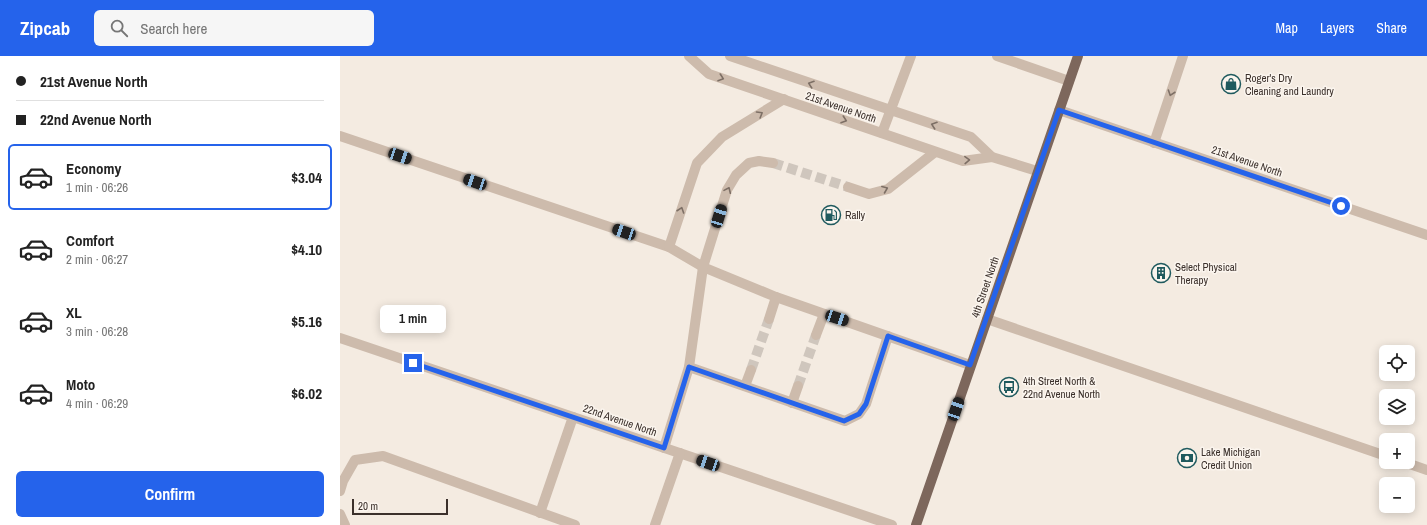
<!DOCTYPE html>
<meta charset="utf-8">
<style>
:root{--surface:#fff;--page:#f6f6f6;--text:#222;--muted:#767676;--line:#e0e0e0;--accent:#2563eb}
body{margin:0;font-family:"Archivo Narrow",sans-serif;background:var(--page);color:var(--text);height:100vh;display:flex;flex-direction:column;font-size:15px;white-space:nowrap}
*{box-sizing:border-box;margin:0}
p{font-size:13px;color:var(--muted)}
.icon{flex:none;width:22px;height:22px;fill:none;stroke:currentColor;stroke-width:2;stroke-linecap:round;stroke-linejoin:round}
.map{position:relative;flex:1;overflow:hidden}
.side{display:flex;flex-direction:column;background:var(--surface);width:340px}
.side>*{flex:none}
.top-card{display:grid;align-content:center;height:88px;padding:0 16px;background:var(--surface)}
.tools{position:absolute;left:1039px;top:289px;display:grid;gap:8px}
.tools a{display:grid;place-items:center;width:36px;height:36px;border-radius:6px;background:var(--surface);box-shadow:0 2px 10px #0003;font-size:20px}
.scale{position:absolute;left:12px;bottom:10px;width:96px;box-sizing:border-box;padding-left:4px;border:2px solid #3b302b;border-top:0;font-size:11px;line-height:14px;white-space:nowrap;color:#3b302b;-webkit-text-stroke:3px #fbf5ee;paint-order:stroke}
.end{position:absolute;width:18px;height:18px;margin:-9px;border:5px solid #2563eb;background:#fff;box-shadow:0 0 0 2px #fff}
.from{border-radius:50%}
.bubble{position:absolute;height:28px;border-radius:6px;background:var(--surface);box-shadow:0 2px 10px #0003;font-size:13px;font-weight:700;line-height:28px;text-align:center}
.car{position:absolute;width:12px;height:24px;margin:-12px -6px;border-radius:5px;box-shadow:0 0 3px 1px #0007;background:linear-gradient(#222 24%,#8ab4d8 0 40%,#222 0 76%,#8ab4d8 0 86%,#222 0)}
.top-card b{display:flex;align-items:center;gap:14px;height:38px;font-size:15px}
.top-card b+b{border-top:1px solid var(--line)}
.top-card i{width:10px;height:10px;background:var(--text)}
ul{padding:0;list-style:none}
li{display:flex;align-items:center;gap:12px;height:66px;margin:0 8px 6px;padding:0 8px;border:2px solid transparent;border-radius:6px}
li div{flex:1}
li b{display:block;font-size:15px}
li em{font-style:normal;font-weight:700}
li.active{border-color:var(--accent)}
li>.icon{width:36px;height:36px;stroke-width:1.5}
.action{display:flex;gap:8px;margin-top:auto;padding:8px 16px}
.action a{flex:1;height:46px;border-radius:6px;background:var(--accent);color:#fff;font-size:16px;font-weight:700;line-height:46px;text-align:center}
header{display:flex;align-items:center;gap:24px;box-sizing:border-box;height:56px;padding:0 20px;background:var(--accent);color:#fff}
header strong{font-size:19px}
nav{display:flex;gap:22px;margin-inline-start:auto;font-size:14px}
.search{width:280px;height:36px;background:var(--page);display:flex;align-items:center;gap:10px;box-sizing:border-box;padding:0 14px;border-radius:6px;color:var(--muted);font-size:15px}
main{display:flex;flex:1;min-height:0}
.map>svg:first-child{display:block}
</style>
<header>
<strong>Zipcab</strong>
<div class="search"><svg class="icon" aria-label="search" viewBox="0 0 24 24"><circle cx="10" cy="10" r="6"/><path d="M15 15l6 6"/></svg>Search here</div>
<nav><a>Map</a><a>Layers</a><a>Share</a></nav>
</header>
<main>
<section class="side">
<div class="top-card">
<b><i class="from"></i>21st Avenue North</b>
<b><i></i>22nd Avenue North</b>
</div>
<ul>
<li class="active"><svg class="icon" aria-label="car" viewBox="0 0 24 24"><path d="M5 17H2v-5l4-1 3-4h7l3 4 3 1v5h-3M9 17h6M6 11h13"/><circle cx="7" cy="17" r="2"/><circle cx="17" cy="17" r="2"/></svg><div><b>Economy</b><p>1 min · 06:26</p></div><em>$3.04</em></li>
<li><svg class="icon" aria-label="car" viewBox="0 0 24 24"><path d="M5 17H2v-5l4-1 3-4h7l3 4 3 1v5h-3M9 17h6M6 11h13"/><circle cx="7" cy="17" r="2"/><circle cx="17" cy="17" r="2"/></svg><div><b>Comfort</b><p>2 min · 06:27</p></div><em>$4.10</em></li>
<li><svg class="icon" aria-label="car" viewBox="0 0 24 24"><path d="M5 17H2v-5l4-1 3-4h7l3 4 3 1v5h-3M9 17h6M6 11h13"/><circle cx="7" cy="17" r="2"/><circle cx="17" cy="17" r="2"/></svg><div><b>XL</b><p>3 min · 06:28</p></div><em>$5.16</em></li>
<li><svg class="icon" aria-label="car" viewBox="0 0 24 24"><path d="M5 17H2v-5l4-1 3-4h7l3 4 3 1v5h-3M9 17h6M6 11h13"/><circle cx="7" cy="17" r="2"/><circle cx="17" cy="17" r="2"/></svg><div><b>Moto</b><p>4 min · 06:29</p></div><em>$6.02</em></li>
</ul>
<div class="action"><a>Confirm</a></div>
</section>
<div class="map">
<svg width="1087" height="469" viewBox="0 0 1087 469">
<rect width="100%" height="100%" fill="#f4ebe1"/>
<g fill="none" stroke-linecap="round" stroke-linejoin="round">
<g stroke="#cfc6bd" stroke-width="10" stroke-dasharray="10 5" stroke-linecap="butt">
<path d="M433,107l75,24"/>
<path d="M411,314l18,-51"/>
<path d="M458,330l18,-51"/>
</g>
<g stroke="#cdbbac" stroke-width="10">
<path d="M349,0l20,18 254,87 29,-4"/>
<path d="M390,0l241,81 21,20 45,14"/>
<path d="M657,0l72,25"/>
<path d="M719,54l368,125"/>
<path d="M542,77l29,-77"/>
<path d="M0,80l329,111 34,20 73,30 194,68"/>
<path d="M814,87l29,-87"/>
<path d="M508,131l21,7 19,-5 47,-37"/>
<path d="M329,191l28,-84 25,-26 62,-38"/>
<path d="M429,263l7,-22"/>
<path d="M647,263l399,137"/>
<path d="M476,279l8,-21"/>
<path d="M0,282l552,187"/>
<path d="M349,311l156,54 14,-7 7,-10 22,-68"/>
<path d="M405,330l6,-16"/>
<path d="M452,347l6,-17"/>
<path d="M324,392l25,-81 14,-100 24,-77 9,-15 13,-12 10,-2 14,2"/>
<path d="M1064,406l23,8"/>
<path d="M0,435l3,-10 12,-21 28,-4 192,69"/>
<path d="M200,457l33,-96"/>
<path d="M0,458l5,11"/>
<path d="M315,469l25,-72"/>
</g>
<path stroke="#7d675c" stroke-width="10" d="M576,469l162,-469"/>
</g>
<defs><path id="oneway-chevron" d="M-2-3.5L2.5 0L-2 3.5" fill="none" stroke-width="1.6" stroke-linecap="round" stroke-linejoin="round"/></defs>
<g stroke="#7d6f65">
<use href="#oneway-chevron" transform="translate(381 22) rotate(19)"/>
<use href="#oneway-chevron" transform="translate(471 28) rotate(-161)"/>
<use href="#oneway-chevron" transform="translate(831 37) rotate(109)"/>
<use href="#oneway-chevron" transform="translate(420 58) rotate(-31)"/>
<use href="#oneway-chevron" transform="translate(504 64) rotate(19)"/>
<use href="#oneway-chevron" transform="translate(594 69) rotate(-161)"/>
<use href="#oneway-chevron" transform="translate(627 104) rotate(-2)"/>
<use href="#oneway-chevron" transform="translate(545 133) rotate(-22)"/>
<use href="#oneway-chevron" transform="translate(388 134) rotate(-66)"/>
<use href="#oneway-chevron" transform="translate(341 154) rotate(-71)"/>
</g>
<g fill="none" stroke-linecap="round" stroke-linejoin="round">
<path stroke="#2563eb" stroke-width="5" d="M73,307l251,85 25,-81 155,54 15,-7 7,-10 22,-68 82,29 89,-255 282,96"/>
</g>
<defs>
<symbol id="shop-ring" viewBox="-11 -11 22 22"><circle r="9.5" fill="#fbf5ee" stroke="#1f5a5e" stroke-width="1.5"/><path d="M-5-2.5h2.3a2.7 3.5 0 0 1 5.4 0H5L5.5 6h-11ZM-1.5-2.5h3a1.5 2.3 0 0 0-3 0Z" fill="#1f5a5e"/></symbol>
<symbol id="fuel-ring" viewBox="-11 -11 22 22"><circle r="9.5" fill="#fbf5ee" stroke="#1f5a5e" stroke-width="1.5"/><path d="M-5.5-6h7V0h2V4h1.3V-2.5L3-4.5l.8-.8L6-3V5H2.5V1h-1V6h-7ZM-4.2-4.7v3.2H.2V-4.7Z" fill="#1f5a5e"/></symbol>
<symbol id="building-ring" viewBox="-11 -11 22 22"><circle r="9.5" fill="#fbf5ee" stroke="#1f5a5e" stroke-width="1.5"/><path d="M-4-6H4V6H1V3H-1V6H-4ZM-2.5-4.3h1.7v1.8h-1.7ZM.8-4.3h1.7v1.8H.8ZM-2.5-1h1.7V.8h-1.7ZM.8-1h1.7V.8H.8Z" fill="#1f5a5e"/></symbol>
<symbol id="bus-ring" viewBox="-11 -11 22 22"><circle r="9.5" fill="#fbf5ee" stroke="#1f5a5e" stroke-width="1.5"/><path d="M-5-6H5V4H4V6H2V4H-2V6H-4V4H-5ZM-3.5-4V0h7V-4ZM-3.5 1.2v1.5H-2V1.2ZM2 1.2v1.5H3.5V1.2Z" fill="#1f5a5e"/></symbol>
<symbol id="bank-ring" viewBox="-11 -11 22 22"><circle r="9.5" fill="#fbf5ee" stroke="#1f5a5e" stroke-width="1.5"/><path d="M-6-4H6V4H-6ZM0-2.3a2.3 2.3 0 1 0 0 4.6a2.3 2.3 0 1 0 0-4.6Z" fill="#1f5a5e"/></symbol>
</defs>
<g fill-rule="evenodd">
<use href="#shop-ring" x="880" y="17" width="22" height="22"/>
<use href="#fuel-ring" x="480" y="148" width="22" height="22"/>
<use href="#building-ring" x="810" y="206" width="22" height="22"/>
<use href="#bus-ring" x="658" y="320" width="22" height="22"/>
<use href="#bank-ring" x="836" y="391" width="22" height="22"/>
</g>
<g text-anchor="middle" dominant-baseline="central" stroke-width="3" stroke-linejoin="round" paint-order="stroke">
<g font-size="11" fill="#3b302b" stroke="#fbf5ee" text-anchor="start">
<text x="905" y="22">Roger's Dry<tspan x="905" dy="13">Cleaning and Laundry</tspan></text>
<text x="505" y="159">Rally</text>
<text x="835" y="211">Select Physical<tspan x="835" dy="13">Therapy</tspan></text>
<text x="683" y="325">4th Street North &amp;<tspan x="683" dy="13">22nd Avenue North</tspan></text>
<text x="861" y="396">Lake Michigan<tspan x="861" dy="13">Credit Union</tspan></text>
</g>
<g font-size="11" fill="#3b302b" stroke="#fbf5ee">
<text transform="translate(501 51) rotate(19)">21st Avenue North</text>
<text transform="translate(907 105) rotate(19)">21st Avenue North</text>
<text transform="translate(645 231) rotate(-71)">4th Street North</text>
<text transform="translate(280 364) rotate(19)">22nd Avenue North</text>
</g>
</g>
</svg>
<div class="tools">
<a><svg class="icon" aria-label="locate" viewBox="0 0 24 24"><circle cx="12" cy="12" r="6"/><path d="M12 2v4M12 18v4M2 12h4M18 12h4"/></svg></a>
<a><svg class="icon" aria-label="layers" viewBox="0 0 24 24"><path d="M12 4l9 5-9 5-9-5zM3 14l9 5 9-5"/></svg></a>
<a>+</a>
<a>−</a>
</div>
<div class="scale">20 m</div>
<i class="end from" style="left:1001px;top:150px"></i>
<i class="end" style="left:73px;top:307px"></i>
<div class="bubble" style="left:40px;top:249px;width:66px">1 min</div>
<i class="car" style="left:60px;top:100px;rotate:109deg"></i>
<i class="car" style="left:135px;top:126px;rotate:289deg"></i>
<i class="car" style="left:379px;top:160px;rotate:17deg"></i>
<i class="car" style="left:284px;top:176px;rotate:289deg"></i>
<i class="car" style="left:497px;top:262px;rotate:108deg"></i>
<i class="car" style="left:616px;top:353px;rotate:19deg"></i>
<i class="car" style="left:368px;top:407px;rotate:289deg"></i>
</div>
</main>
